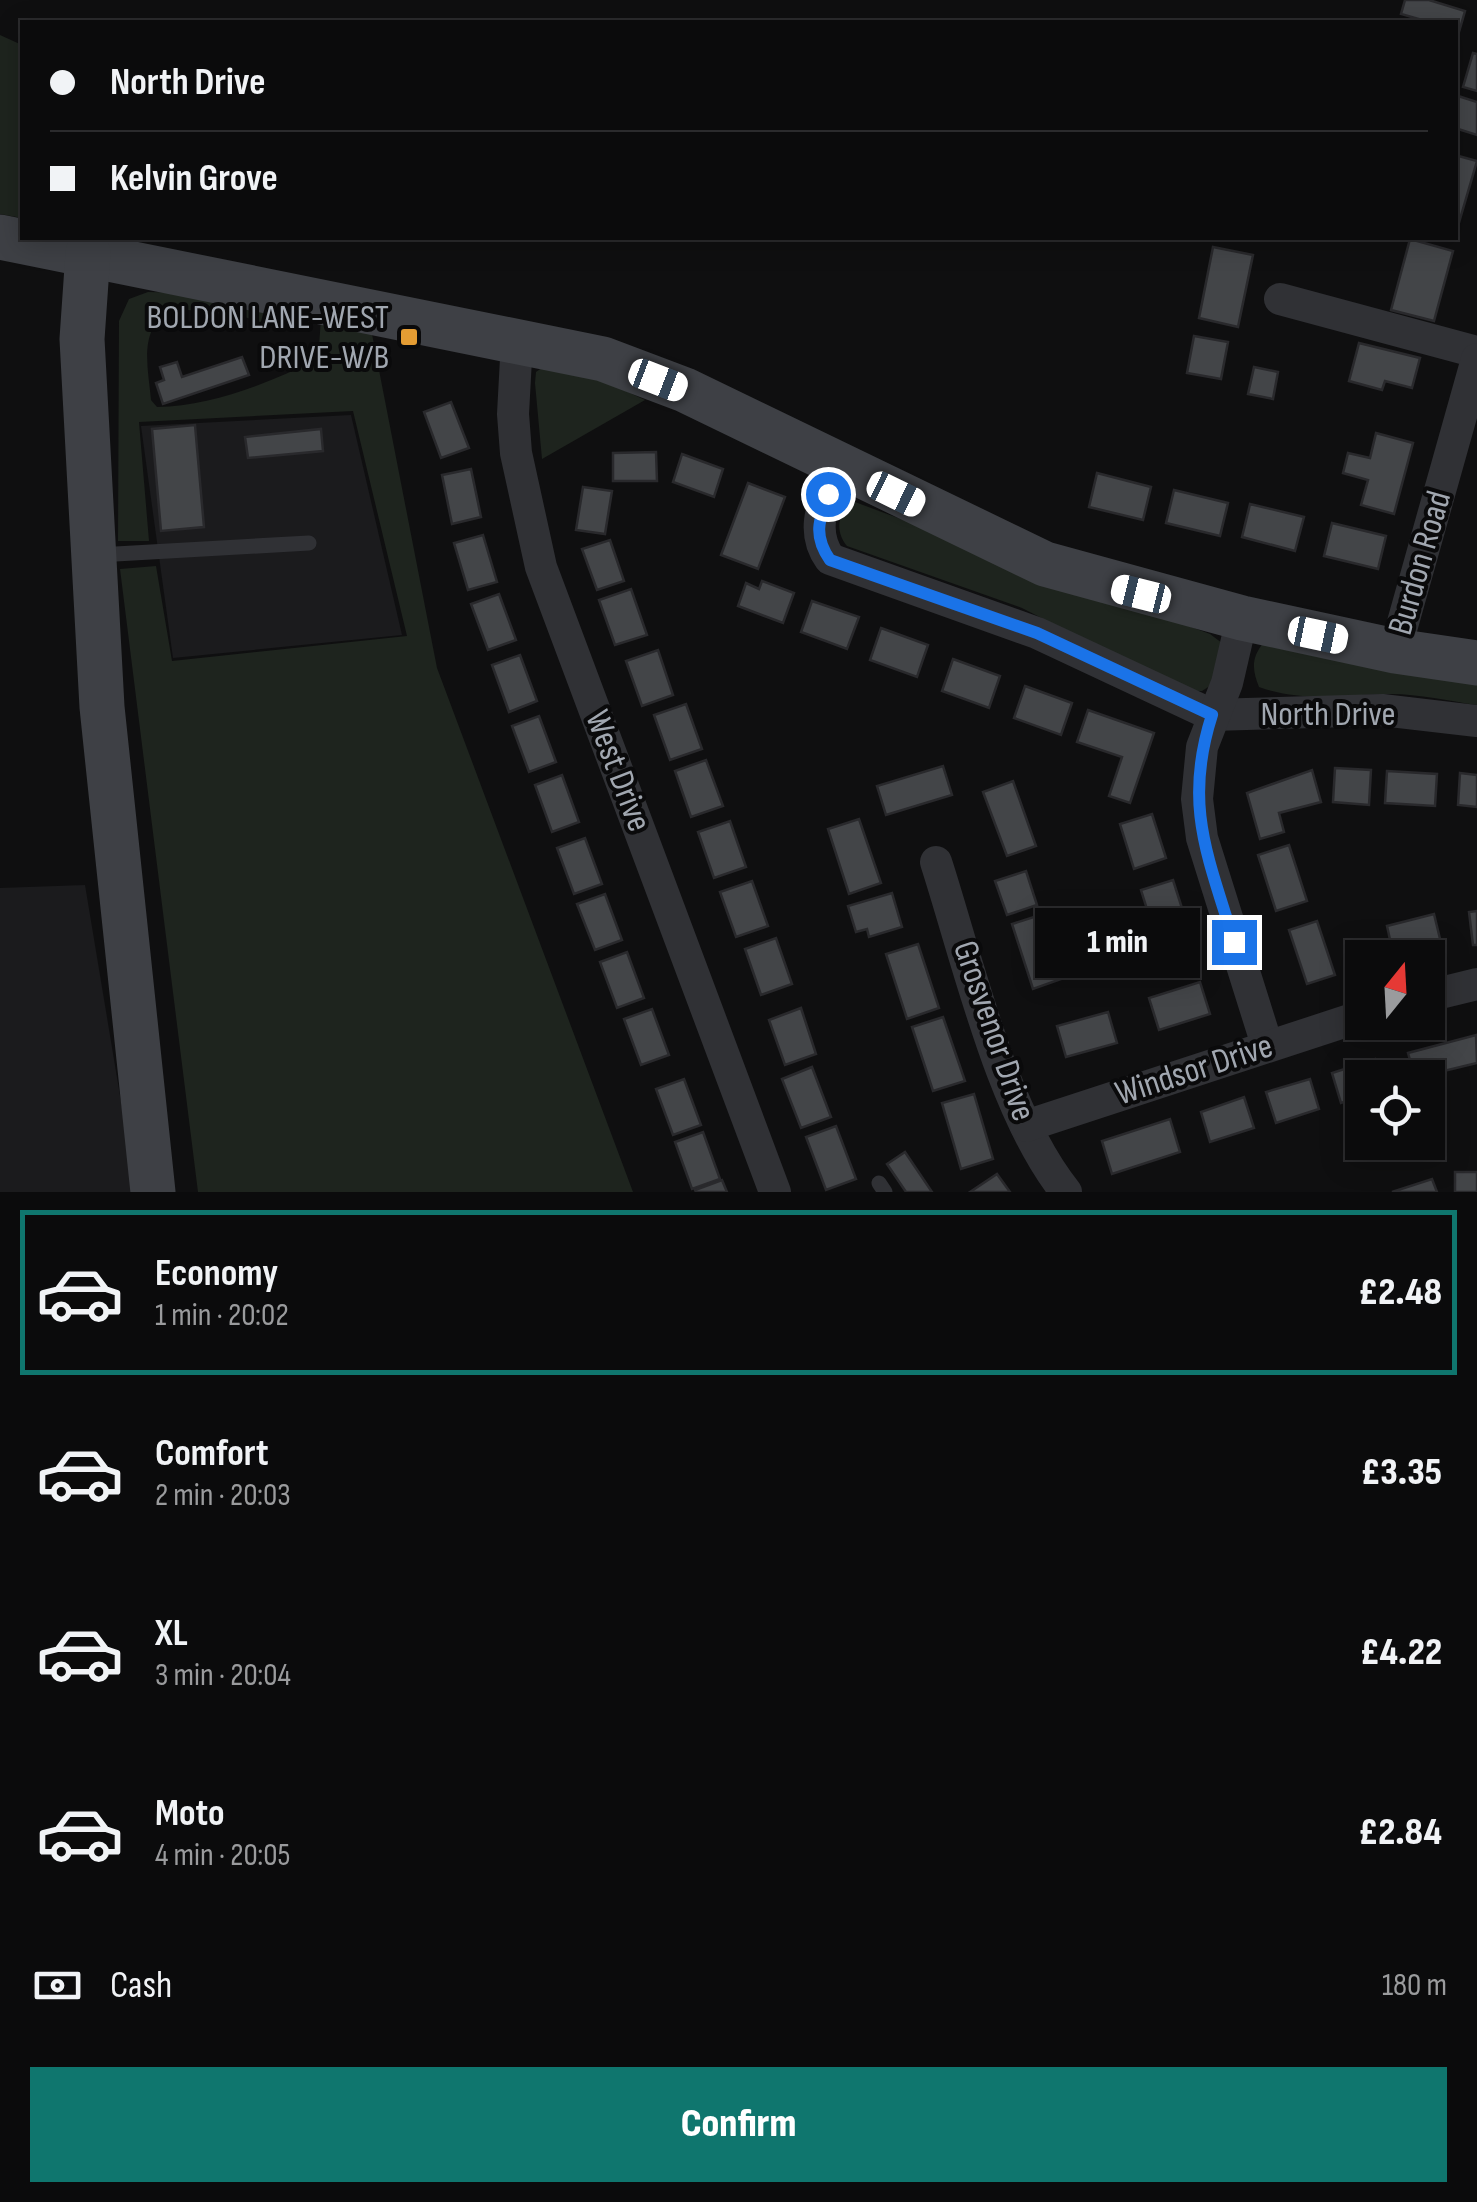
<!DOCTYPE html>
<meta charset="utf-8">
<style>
:root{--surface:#0b0b0c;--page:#19191a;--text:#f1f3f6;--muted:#9a9b9d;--line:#2b2b2d;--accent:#0f766e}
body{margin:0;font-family:"Sofia Sans Condensed",sans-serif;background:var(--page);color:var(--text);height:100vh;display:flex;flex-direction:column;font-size:38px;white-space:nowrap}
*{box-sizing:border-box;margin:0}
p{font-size:32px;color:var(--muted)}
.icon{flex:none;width:55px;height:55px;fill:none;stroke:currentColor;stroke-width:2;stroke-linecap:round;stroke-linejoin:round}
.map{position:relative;height:1192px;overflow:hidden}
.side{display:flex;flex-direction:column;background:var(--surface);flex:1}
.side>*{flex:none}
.banner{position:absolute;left:20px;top:20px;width:1438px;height:220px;border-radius:0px;box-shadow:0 5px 25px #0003,0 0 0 2px var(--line);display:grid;align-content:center;height:220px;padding:0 30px;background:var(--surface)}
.needle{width:65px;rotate:18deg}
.buttons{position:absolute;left:1345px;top:940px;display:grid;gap:20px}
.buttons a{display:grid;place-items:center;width:100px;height:100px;border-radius:0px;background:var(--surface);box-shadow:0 5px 25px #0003,0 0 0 2px var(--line);font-size:50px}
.end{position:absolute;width:45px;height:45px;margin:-22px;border:12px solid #1a73e8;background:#fff;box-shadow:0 0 0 5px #fff}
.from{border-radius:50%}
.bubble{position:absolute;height:70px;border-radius:0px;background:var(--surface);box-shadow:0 5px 25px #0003,0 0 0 2px var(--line);font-size:32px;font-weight:800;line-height:70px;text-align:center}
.car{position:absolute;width:30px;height:60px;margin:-30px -15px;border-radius:12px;box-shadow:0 0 8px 2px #0007;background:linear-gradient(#fff 24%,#345 0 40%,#fff 0 76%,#345 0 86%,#fff 0)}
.banner b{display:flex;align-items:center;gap:35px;height:95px;font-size:38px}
.banner b+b{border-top:2px solid var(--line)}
.banner i{width:25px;height:25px;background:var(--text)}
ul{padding:18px 0 0;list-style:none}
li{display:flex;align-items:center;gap:30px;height:165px;margin:0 20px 15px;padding:0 10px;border:5px solid transparent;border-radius:0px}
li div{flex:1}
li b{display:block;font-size:38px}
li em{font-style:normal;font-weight:800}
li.on{border-color:var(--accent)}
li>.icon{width:90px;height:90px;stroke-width:1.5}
.pay{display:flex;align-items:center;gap:25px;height:110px;padding:0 30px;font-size:38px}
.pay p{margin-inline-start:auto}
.action{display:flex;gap:20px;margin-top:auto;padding:20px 30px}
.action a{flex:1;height:115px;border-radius:0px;background:var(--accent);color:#fff;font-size:40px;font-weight:800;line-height:115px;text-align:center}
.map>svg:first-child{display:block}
</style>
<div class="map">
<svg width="1477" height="1192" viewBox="0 0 1477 1192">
<rect width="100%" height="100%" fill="#0f0f10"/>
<g fill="#1b1b1d">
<path d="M351,415l51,220 -229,23 -32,-232z"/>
<path d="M85,885l51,307h-136v-304z"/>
</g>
<g fill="#1e241e">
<path d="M0,35l22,10v173l-22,-4z"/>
<path d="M148,292l46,1 91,22 -4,15 -39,-14 -72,-8c-32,24 -22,57 -19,92l6,7c55,-1 112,-24 161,-48l3,-40 50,10 66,339 196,524h-435l-78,-623 36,-3 16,95 235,-25 -54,-225 -214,11 10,119h-31l1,-220 10,-22z"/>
<path d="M546,365l52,13 47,22 -103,59 -7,-76 1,-11z"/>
<path d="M855,502l355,132 12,9 -6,39 -14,9h-17l-163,-83 -175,-62c-13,-16 -9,-34 8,-44z"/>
<path d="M1264,642l213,37v26c-28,-4 -58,-11 -86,-11 -46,0 -87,9 -132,-7 -7,-18 -8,-29 5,-45z"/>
</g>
<g fill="#434548" stroke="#29292c" stroke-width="2.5">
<path d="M1405,0h24l36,11 -6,21 -4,-10h-26l-28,-8z"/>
<path d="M1473,53l4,1v37l-14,-4z"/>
<path d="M1455,95l22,7v33l-22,-7z"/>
<path d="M1455,155l22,6 -19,65 -3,-1z"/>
<path d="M1410,239l43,12 -19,70 -43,-11z"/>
<path d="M1213,247l40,8 -15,72 -39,-9z"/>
<path d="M1194,336l34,6 -7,37 -34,-6z"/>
<path d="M1359,343l61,15 -8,30 -27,-7 -3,9 -33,-9z"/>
<path d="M242,357l7,18 -86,29 -7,-21 8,-3 -4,-13 17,-5 5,15z"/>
<path d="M1254,367l24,5 -5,27 -25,-5z"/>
<path d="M451,402l18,46 -28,10 -17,-46z"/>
<path d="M195,425l9,102 -43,4 -9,-102z"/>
<path d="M321,429l2,22 -75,7 -3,-21z"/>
<path d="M1376,433l37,10 -19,71 -33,-9 7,-25 -25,-7 5,-20 22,5z"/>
<path d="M656,452l1,29h-44v-28z"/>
<path d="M682,454l41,15 -9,28 -41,-15z"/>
<path d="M471,469l10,48 -29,7 -10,-49z"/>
<path d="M1097,473l54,14 -8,33 -54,-13z"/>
<path d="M748,483l37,14 -27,72 -37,-14z"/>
<path d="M583,487l29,4 -7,43 -29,-4z"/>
<path d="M1174,490l54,13 -8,33 -54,-13z"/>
<path d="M1250,504l54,13 -9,34 -53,-14z"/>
<path d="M1332,523l54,13 -8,33 -54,-13z"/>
<path d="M483,535l14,47 -29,8 -14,-47z"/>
<path d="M610,540l14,41 -27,9 -15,-41z"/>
<path d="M762,581l32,12 -11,30 -45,-17 8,-23 13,6z"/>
<path d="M631,589l16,46 -32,10 -16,-45z"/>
<path d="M499,594l17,46 -28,10 -17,-46z"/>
<path d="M812,601l47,16 -12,32 -46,-17z"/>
<path d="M881,628l47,17 -11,32 -47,-17z"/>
<path d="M658,650l15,45 -31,11 -16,-45z"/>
<path d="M520,655l17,46 -28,11 -17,-47z"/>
<path d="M953,659l47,17 -11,32 -47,-17z"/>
<path d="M1025,686l47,17 -11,32 -47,-17z"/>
<path d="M686,704l16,45 -32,11 -16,-45z"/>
<path d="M1088,710l66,23 -24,70 -21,-7 13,-39 -45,-15z"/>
<path d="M539,716l17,46 -27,10 -17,-46z"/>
<path d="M706,760l17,46 -32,11 -16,-46z"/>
<path d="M943,766l9,29 -66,20 -9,-29z"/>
<path d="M1335,768l36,2 -2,35 -36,-3z"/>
<path d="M1312,770l9,32 -42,11 5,19 -24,7 -13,-46z"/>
<path d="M1387,771l50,3 -2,32 -50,-3z"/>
<path d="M1460,773l17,2v32l-19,-2z"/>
<path d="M562,775l17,47 -27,10 -17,-47z"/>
<path d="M1013,781l23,65 -29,10 -24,-64z"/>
<path d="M1152,814l14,44 -32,11 -14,-45z"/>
<path d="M859,819l22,64 -32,11 -21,-65z"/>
<path d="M730,821l16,46 -32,11 -16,-46z"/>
<path d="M585,838l17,46 -28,10 -17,-46z"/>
<path d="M1289,845l18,56 -31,10 -18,-56z"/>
<path d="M1026,871l11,34 -30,10 -12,-34z"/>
<path d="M1173,880l15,47 -32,11 -15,-48z"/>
<path d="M752,881l16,45 -32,11 -16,-45z"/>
<path d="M892,893l10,34 -33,10 -2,-8 -11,3 -8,-26z"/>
<path d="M605,894l17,46 -27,10 -18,-46z"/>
<path d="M1477,911v34h-4l-4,-33z"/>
<path d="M1043,914l21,64 -31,11 -21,-65z"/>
<path d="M1434,914l8,33 -48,11 -7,-32z"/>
<path d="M1317,921l18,54 -28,9 -18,-54z"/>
<path d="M776,938l16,46 -31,11 -16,-46z"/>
<path d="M918,944l21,64 -32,11 -21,-65z"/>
<path d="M627,952l17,46 -27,10 -17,-46z"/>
<path d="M1200,982l10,32 -51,16 -10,-32z"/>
<path d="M801,1008l15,46 -31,11 -16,-45z"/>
<path d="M652,1009l17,46 -28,10 -17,-46z"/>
<path d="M1108,1012l9,31 -51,14 -9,-31z"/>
<path d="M943,1017l22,64 -32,10 -21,-64z"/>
<path d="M1476,1035l1,28 -62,15 -7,-25z"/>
<path d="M1375,1059l6,19h-19v18l-21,7 -9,-30z"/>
<path d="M812,1067l19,50 -30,11 -19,-49z"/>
<path d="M684,1079l17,46 -28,10 -17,-46z"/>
<path d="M1310,1079l9,30 -43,14 -10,-31z"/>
<path d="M974,1094l19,65 -32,10 -19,-66z"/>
<path d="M1244,1097l10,31 -44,14 -9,-30z"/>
<path d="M1170,1119l10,33 -68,22 -10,-33z"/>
<path d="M836,1126l20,53 -30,11 -20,-53z"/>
<path d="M703,1132l17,47 -28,10 -17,-47z"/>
<path d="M905,1152l27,40h-26l-19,-28z"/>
<rect x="1455" y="1172" width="22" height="20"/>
<path d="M997,1174l13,18h-40z"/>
<path d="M1432,1179l5,13h-45z"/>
<path d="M722,1180l5,12h-31l-1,-2z"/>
</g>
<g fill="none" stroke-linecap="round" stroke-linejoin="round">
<g stroke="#303135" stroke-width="15">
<path d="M98,555l211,-12"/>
<path d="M879,1183l6,9"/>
</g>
<g stroke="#303135" stroke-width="32">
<path d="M1280,299l197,53"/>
<path d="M517,340l-4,74 3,39 25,114 234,625"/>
<path d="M838,465c-12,34 -30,63 -8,94l207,74 175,82 170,-5 95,11"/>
<path d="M1242,618l-15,65 -25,64 -5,52 5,39 65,207"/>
<path d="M1395,651l82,-292"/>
<path d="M936,862c32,99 66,251 130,330"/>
<path d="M1428,996l49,-12"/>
<path d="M1026,1126l336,-110"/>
</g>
<g stroke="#3e4045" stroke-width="45">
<path d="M0,237l603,122 82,31 360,174 197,54 153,33 82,12"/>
<path d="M88,253l-6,86 20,368 51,485"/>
</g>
</g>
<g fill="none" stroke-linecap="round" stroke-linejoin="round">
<path stroke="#1a73e8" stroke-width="12" d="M828,494c-9,26 -15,42 2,66l207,73 175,82c-29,90 -4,141 22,227"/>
</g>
<rect fill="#e49c33" stroke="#0a0a0b" stroke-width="4" x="399" y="327" width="20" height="20" rx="5"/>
<g text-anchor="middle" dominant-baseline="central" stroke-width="8" stroke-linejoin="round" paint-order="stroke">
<g font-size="35" fill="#a1a7b0" stroke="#0a0a0b" text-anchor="end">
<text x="389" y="317">BOLDON LANE-WEST<tspan x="389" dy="40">DRIVE-W/B</tspan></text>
</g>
<g font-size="35" fill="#a1a7b0" stroke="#0a0a0b">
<text transform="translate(1420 563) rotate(-74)">Burdon Road</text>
<text x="1328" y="714">North Drive</text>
<text transform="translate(618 771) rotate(69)">West Drive</text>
<text transform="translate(994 1031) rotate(71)">Grosvenor Drive</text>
<text transform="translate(1194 1070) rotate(-18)">Windsor Drive</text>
</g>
</g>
</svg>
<div class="buttons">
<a><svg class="needle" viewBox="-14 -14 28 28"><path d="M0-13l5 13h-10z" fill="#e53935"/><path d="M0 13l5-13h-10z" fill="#9a9b9d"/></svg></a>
<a><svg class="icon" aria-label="locate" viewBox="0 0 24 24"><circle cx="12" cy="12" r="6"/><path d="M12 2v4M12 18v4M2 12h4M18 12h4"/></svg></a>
</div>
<i class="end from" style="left:828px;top:494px"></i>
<i class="end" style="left:1234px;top:942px"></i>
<div class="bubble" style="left:1035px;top:908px;width:165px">1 min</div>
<i class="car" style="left:658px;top:380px;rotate:111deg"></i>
<i class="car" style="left:896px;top:494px;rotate:116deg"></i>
<i class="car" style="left:1141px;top:594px;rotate:284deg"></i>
<i class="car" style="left:1318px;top:635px;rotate:102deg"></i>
<div class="banner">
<b><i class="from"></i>North Drive</b>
<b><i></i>Kelvin Grove</b>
</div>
</div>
<section class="side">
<ul>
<li class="on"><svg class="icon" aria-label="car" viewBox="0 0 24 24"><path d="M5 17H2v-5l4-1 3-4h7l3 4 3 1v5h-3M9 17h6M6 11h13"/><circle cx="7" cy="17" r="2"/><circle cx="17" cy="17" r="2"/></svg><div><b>Economy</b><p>1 min · 20:02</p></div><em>£2.48</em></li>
<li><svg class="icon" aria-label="car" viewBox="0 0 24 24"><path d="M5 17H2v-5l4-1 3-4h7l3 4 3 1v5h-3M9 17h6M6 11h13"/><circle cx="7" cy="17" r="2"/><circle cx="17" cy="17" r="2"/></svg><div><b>Comfort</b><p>2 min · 20:03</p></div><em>£3.35</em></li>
<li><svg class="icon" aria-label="car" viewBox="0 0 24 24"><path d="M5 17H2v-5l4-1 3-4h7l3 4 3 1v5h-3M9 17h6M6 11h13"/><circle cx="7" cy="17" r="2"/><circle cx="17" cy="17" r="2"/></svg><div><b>XL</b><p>3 min · 20:04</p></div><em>£4.22</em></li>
<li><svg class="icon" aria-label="car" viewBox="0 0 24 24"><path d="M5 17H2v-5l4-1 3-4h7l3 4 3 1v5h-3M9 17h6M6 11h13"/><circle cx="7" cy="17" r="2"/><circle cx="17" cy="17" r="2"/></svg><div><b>Moto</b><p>4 min · 20:05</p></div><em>£2.84</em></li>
</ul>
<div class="pay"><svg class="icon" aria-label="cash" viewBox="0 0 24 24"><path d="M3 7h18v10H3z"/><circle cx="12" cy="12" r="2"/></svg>Cash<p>180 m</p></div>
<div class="action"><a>Confirm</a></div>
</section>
